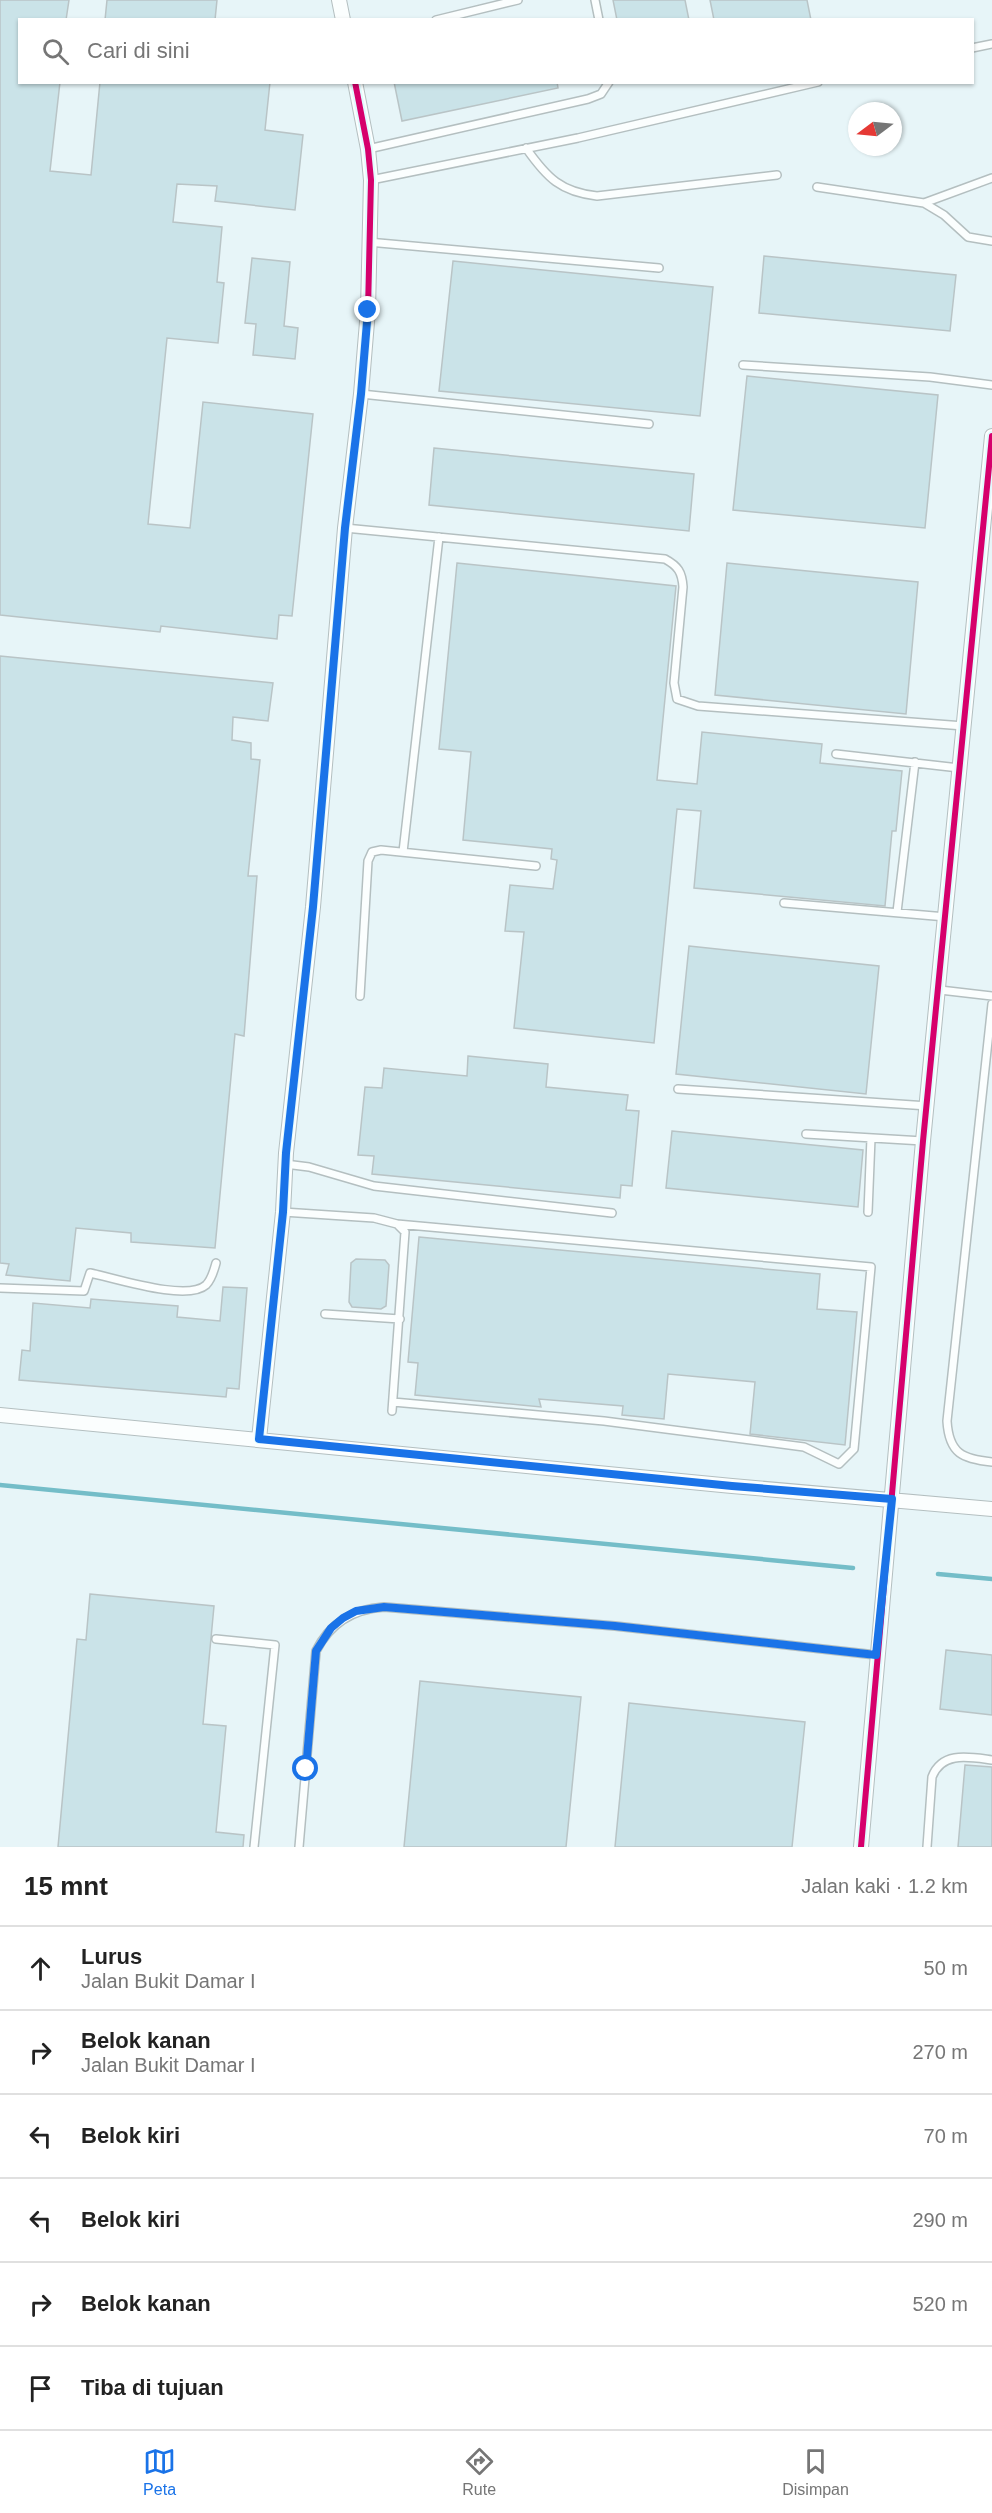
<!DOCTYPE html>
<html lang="id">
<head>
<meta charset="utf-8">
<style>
	body { margin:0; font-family:Arial,sans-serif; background:#f2f2f2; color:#222 }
	.compass { position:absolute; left:848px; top:102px; width:54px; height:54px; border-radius:50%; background:#fff; box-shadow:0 2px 4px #0004; rotate:254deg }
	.stop { position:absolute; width:18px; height:18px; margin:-14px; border:4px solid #1a73e8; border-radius:50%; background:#fff }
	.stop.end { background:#1a73e8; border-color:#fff; box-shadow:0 2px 6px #0008 }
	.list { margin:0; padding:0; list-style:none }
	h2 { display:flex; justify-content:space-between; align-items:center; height:78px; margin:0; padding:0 24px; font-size:26px }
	h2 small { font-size:20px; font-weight:400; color:#767676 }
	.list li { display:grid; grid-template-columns:39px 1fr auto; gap:18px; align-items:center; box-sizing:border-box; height:84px; padding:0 24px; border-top:2px solid #e0e0e0 }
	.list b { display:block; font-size:22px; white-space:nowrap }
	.list p { margin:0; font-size:20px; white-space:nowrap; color:#767676 }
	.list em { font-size:20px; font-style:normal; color:#767676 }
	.icon { flex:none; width:33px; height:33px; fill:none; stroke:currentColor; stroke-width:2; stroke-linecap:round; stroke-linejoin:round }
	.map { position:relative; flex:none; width:992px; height:1847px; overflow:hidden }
	.search { position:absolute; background:#fff; box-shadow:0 2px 4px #0004; left:18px; right:18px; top:18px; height:66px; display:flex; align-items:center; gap:15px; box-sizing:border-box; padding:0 21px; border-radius:0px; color:#767676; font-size:22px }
	.sheet { height:582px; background:#fff }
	nav { display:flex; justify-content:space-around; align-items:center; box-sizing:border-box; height:84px; border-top:2px solid #e0e0e0; background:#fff; font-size:16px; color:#767676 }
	nav a { display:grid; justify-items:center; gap:3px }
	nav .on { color:#1a73e8 }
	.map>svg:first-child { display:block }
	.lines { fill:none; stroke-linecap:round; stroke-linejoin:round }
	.stream { stroke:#74bdc8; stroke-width:4.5 }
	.building { fill:#cae3e8; stroke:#b9c4c6; stroke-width:1.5 }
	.service-casing { stroke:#b4bfc0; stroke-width:10 }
	.minor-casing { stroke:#b4bfc0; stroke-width:16 }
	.service { stroke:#fbfefe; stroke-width:7 }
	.minor { stroke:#fbfefe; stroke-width:14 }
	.cycleway-casing { stroke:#e1fafe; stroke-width:10 }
	.cycleway { stroke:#d6006c; stroke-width:6 }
	.route { stroke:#1a73e8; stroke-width:8 }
</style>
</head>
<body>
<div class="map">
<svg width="992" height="1847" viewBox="0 0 992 1847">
	<rect width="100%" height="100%" fill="#e7f5f8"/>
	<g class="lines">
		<path class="stream" d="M 0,1485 L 853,1568
			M 938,1574 L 992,1579"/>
	</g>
	<path class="building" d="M 0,0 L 69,0 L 66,20 L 20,20 L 20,82 L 60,82 L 50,171 L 91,175 L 100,82 L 270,82 L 265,130 L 303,135 L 295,210 L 215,201 L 217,186 L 177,184 L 173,222 L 222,227 L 217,282 L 224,283 L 218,343 L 167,338 L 148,524 L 190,528 L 203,402 L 313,414 L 292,616 L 279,615 L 277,639 L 161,626 L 160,632 L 0,615 Z
		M 107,0 L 217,0 L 215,20 L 105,20 Z
		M 613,0 L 685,0 L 689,20 L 617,20 Z
		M 710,0 L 807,0 L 811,20 L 714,20 Z
		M 394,82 L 557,82 L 558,88 L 402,121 Z
		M 764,256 L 956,275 L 950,331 L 759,313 Z
		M 252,258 L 290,262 L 284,326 L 298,328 L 295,359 L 253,355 L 256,324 L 245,323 Z
		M 453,261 L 713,287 L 700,416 L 439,391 Z
		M 747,376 L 938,395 L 925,528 L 733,510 Z
		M 434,448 L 694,474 L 689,531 L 429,505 Z
		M 457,563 L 676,586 L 657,780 L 697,784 L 702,732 L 822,744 L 820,763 L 902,771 L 896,831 L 892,831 L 885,906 L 694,888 L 701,811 L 677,809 L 654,1043 L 514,1028 L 524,932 L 505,931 L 510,885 L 553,889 L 557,860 L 551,859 L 552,849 L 463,840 L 471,752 L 439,749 Z
		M 727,563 L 918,582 L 906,714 L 715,695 Z
		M 0,656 L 273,683 L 268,721 L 233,717 L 232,740 L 251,743 L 251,759 L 260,760 L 248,876 L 257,876 L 244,1036 L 235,1034 L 215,1248 L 131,1242 L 131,1233 L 76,1228 L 70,1281 L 6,1275 L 9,1264 L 0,1263 Z
		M 689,946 L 879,966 L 866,1094 L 676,1074 Z
		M 468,1056 L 548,1064 L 546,1087 L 628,1095 L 626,1110 L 639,1111 L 632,1186 L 621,1185 L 620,1198 L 372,1174 L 374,1156 L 358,1155 L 365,1087 L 382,1088 L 384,1068 L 467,1076 Z
		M 672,1131 L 863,1150 L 858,1207 L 666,1188 Z
		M 419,1237 L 820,1274 L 817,1309 L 857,1312 L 845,1445 L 750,1434 L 755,1382 L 668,1374 L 664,1419 L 622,1415 L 623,1406 L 539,1399 L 541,1407 L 415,1395 L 418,1363 L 408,1362 Z
		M 356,1259 L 385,1260 L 389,1265 L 386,1306 L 381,1309 L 352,1307 L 349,1302 L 351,1263 Z
		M 223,1287 L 247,1288 L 239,1389 L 227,1388 L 226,1397 L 19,1380 L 22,1350 L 30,1351 L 33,1303 L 90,1308 L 91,1299 L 178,1306 L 177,1317 L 220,1321 Z
		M 90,1594 L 214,1606 L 203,1724 L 226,1726 L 216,1832 L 244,1835 L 243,1847 L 58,1847 L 77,1639 L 86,1640 Z
		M 946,1650 L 992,1655 L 992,1715 L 940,1709 Z
		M 420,1681 L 581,1697 L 566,1847 L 404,1847 Z
		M 629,1703 L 805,1722 L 792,1847 L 615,1847 Z
		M 965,1765 L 992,1767 L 992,1847 L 958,1847 Z"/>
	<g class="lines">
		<g class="service-casing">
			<path id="service" d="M 595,0 L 599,20
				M 436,20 L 518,0
				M 972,48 L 992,44
				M 526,148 C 547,178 561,192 597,196 L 777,175
				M 368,149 L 588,99 L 601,94 L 609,82
				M 371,180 L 578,138 L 818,82
				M 817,187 L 924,203 L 944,215 L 968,237 L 992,241
				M 924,203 L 992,178
				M 368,242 L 659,268
				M 743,365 L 930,377 L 992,385
				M 361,394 L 649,424
				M 345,528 L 665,559 C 678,566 682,572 683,587 L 674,683 L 677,699 L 698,706 L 964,726
				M 836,754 L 959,768
				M 403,852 L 439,537
				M 784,903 L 946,917
				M 897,912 L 915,762
				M 940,990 L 992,996
				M 360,996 L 368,861 L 372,852 L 381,850 L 536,866
				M 992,1004 L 947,1421 C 949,1454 963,1459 992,1462
				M 678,1089 L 928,1106
				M 806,1134 L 923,1141
				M 285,1164 L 309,1167 L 374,1186 L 612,1213
				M 283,1212 L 374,1218 L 397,1224 L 405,1232 L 392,1411
				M 868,1212 L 871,1138
				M 0,1288 L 84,1291 L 90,1273 C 115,1278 187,1302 206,1285 C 212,1279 214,1270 216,1263
				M 325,1314 L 400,1319
				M 393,1402 L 604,1421 L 804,1447 L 839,1464 L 854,1449 L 871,1267 L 397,1224
				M 216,1639 L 275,1645 L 254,1847
				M 299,1847 L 316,1651 C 330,1623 353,1609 384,1607 L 615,1626 L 876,1655
				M 927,1847 L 932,1777 C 942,1751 969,1757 992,1760"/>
		</g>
		<g class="minor-casing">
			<path id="minor" d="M 339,0 L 343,20
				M 0,1415 L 732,1486 L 992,1509
				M 259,1439 L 283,1212 L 286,1153 L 313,907 L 345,528 L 361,394 L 368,310 L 371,180 L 368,149 L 355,82
				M 861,1847 L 923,1141 L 992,436"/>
		</g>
		<use href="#service" class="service"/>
		<use href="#minor" class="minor"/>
		<g class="cycleway-casing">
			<path id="cycleway" d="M 259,1439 L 283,1212 L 286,1153 L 313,907 L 345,528 L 361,394 L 368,310 L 371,180 L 368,149 L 355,82
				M 861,1847 L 923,1141 L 992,436"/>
		</g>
		<use href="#cycleway" class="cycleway"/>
	</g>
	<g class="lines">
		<path class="route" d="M 306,1769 L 316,1651 L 331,1628 L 343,1618 L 356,1611 L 384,1607 L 615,1626 L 876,1655 L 892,1499 L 732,1486 L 259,1439 L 283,1212 L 286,1153 L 313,907 L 345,528 L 361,394 L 368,310"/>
	</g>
</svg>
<svg class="compass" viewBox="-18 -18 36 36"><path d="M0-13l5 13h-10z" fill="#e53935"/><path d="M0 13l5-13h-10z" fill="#767676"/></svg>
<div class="stop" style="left:306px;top:1769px"></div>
<div class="stop end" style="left:368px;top:310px"></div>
<div class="search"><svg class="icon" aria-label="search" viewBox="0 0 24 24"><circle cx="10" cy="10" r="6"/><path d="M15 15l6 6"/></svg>Cari di sini</div>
</div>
<section class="sheet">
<h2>15 mnt<small>Jalan kaki · 1.2 km</small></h2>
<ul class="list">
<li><svg class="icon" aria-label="ahead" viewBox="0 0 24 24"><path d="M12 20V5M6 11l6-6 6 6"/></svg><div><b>Lurus</b><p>Jalan Bukit Damar I</p></div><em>50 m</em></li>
<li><svg class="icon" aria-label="right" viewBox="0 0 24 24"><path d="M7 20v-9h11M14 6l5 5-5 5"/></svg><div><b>Belok kanan</b><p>Jalan Bukit Damar I</p></div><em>270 m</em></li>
<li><svg class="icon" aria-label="left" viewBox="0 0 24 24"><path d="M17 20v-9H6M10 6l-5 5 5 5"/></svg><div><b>Belok kiri</b></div><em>70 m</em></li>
<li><svg class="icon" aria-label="left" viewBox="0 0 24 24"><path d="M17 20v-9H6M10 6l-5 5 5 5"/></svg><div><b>Belok kiri</b></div><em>290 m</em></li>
<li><svg class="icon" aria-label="right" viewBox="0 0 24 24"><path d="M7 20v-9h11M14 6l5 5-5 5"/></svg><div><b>Belok kanan</b></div><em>520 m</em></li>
<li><svg class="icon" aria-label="arrive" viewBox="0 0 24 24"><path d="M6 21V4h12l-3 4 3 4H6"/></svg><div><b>Tiba di tujuan</b></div></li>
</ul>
</section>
<nav>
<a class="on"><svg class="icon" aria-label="map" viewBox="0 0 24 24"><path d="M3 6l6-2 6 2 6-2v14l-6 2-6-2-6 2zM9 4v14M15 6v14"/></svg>Peta</a>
<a><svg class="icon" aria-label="directions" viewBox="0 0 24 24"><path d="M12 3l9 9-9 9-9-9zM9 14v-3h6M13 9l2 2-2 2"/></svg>Rute</a>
<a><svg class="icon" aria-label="saved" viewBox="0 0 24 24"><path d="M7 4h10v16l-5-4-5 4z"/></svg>Disimpan</a>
</nav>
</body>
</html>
